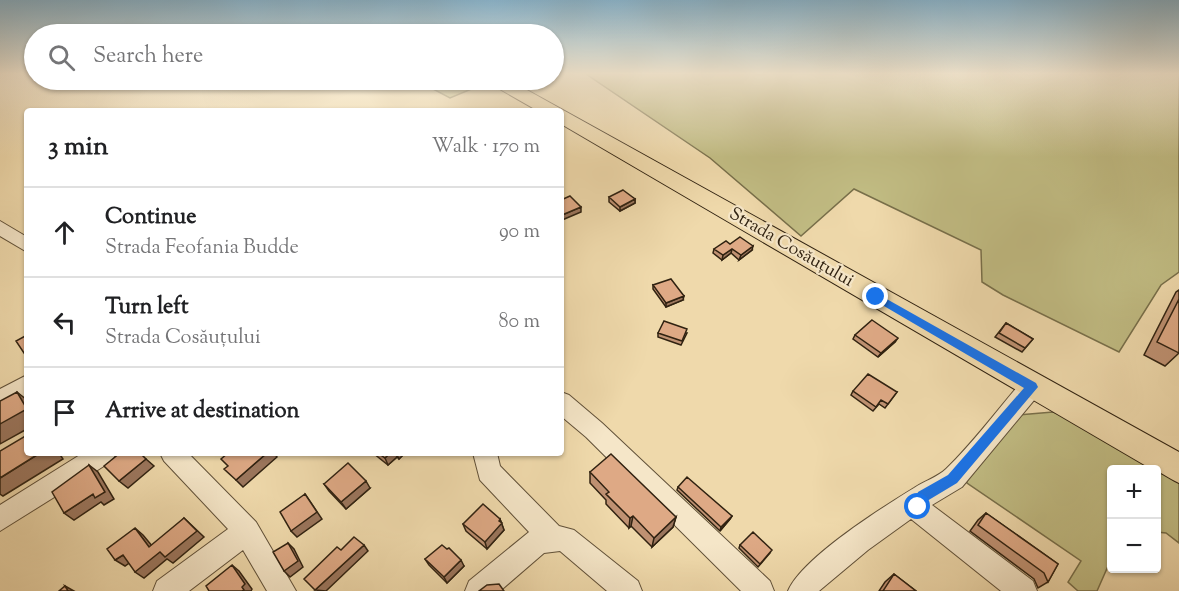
<!DOCTYPE html>
<html lang="en">
<head>
<meta charset="utf-8">
<style>
	body { margin:0; font-family:"Sorts Mill Goudy",serif; background:#f6f6f6; color:#202124 }
	.controls { position:absolute; right:18px; bottom:18px; display:grid; overflow:hidden; border-radius:6px; box-shadow:0 2px 4px #0004 }
	.controls button { width:54px; height:54px; display:grid; place-items:center; padding:0; border:0; border-bottom:2px solid #e0e0e0; background:#fff; color:#202124; font:30px sans-serif }
	.stop { position:absolute; width:18px; height:18px; margin:-14px; border:4px solid #1a73e8; border-radius:50%; background:#fff }
	.stop.end { background:#1a73e8; border-color:#fff; box-shadow:0 2px 6px #0008 }
	.list { margin:0; padding:0; list-style:none }
	h2 { display:flex; justify-content:space-between; align-items:center; height:78px; margin:0; padding:0 24px; font-size:26px }
	h2 small { font-size:20px; font-weight:400; color:#757577 }
	.list li { display:grid; grid-template-columns:39px 1fr auto; gap:18px; align-items:center; box-sizing:border-box; height:90px; padding:0 24px; border-top:2px solid #e0e0e0 }
	.list b { display:block; font-size:22px; white-space:nowrap }
	.list p { margin:0; font-size:20px; white-space:nowrap; color:#757577 }
	.list em { font-size:20px; font-style:normal; color:#757577 }
	.icon { flex:none; width:33px; height:33px; fill:none; stroke:currentColor; stroke-width:2; stroke-linecap:round; stroke-linejoin:round }
	.map { position:relative; flex:none; width:1179px; height:591px; overflow:hidden }
	.search { position:absolute; background:#fff; box-shadow:0 2px 4px #0004; left:24px; top:24px; width:540px; height:66px; display:flex; align-items:center; gap:15px; box-sizing:border-box; padding:0 21px; border-radius:33px; color:#757577; font-size:22px }
	.panel { position:absolute; background:#fff; box-shadow:0 2px 4px #0004; left:24px; top:108px; width:540px; height:348px; border-radius:6px }
	.map>svg:first-child { display:block }
	.green { fill:#c1bc83; stroke:#786f4a; stroke-width:1.5 }
	.lines { fill:none; stroke-linecap:round; stroke-linejoin:round }
	.minor-casing { stroke:#605038; stroke-width:2 }
	.major-casing { stroke:#302211; stroke-width:2 }
	.minor { fill:#f5e6c8; fill-rule:evenodd }
	.major { fill:#efd9ab; fill-rule:evenodd }
	.wall { fill:#bf9172; stroke:#302211; stroke-width:1.5 }
	.shaded-wall { fill:#9b765d; stroke:#302211; stroke-width:1.5 }
	.building { fill:#dea985; stroke:#302211; stroke-width:1.5 }
	.route { fill:#1a73e8 }
	.labels { text-anchor:middle; dominant-baseline:central; stroke-width:4.5; stroke-linejoin:round; paint-order:stroke }
	.street-label { font-size:18px; fill:#302211; stroke:#f5e6c8 }
</style>
</head>
<body>
<div class="map">
<svg width="1179" height="591" viewBox="0 0 1179 591">
	<rect width="100%" height="100%" fill="#efd9ab"/>
	<filter id="stains"><feTurbulence type="fractalNoise" baseFrequency=".00333" numOctaves="4"/><feColorMatrix values="0 0 0 0 .2 0 0 0 0 .09 0 0 0 0 .02 0 0 0 .5 -.17"/></filter>
	<radialGradient id="worn" r=".72"><stop offset=".6" stop-color="#630" stop-opacity="0"/><stop offset="1" stop-color="#630" stop-opacity=".3"/></radialGradient>
	<path class="green" d="M 586,74 L 1179,74 L 1179,272 L 1161,285 L 1119,352 L 1003,295 L 982,282 L 981,250 L 854,189 L 801,236 L 710,158 Z
		M 416,80 L 493,80 L 450,98 Z
		M 1053,412 L 1067,417 L 1179,481 L 1179,543 L 1166,533 L 1157,532 L 1156,470 L 1112,470 L 1112,557 L 1097,591 L 1078,591 L 1068,582 L 1081,561 L 967,483 L 966,473 L 1018,415 Z"/>
	<g class="lines">
		<g class="minor-casing">
			<path id="minor" d="M 0,221 L 27,237 L 27,252 L 0,236 Z
				M 27,375 L 27,395 L 0,410 L 0,389 Z
				M 1032,377 L 1040,379 L 1043,386 L 1040,393 L 962,487 L 932,505 L 1033,581 L 1037,591 L 1001,591 L 911,519 L 868,550 L 819,591 L 788,591 C 802,558 883,507 914,488 C 924,481 938,477 946,469 C 974,442 998,409 1024,379 Z
				M 561,392 L 569,395 L 602,423 L 770,581 L 774,591 L 741,591 L 586,437 L 561,416 Z
				M 83,453 L 116,453 L 112,461 L 0,531 L 0,505 Z
				M 160,453 L 188,453 L 256,522 L 296,591 L 267,591 L 243,550 L 189,591 L 153,591 L 157,581 L 228,529 L 164,461 Z
				M 473,453 L 497,453 L 500,466 L 559,526 L 574,530 L 638,581 L 642,591 L 607,591 L 560,551 L 544,553 L 500,591 L 465,591 L 469,581 L 529,532 L 480,480 Z"/>
		</g>
		<g class="major-casing">
			<path id="major" d="M 488,80 L 509,80 L 1179,452 L 1179,483 C 1170,479 1160,471 1153,470 L 561,124 L 561,111 L 538,111 L 491,84 Z"/>
		</g>
		<use href="#minor" class="minor"/>
		<use href="#major" class="major"/>
	</g>
	<path class="wall" d="M 609,197 L 635,199 L 635,203 L 620,211 L 609,202 Z
		M 730,244 L 752,250 L 739,260 L 731,253 L 722,260 L 713,253 L 714,249 Z
		M 653,285 L 683,300 L 666,307 L 653,289 Z
		M 1179,290 L 1179,353 L 1165,366 L 1144,355 L 1176,292 Z
		M 1006,323 L 1033,339 L 1022,352 L 995,337 Z
		M 658,333 L 687,333 L 681,345 L 658,337 Z
		M 855,335 L 895,342 L 878,357 L 853,339 Z
		M 853,391 L 897,392 L 885,408 L 879,404 L 873,411 L 851,395 Z
		M 373,453 L 405,453 L 399,459 L 397,457 L 388,465 Z
		M 590,472 L 676,517 L 673,527 L 652,547 L 631,526 L 629,528 L 606,504 L 606,500 L 590,483 Z
		M 324,484 L 370,488 L 346,509 L 329,491 Z
		M 678,487 L 732,516 L 730,519 L 720,531 L 677,490 Z
		M 986,513 L 1058,564 L 1048,582 L 1038,588 L 1034,579 L 970,531 L 978,520 Z
		M 500,519 L 504,530 L 487,549 L 466,531 L 463,524 Z
		M 740,545 L 770,553 L 758,567 L 739,548 Z
		M 447,549 L 464,566 L 447,583 L 429,565 L 425,559 Z
		M 894,574 L 916,591 L 879,591 L 885,582 Z"/>
	<path class="shaded-wall" d="M 635,199 L 635,203 L 620,211 L 620,207 Z
		M 581,207 L 581,212 L 562,220 L 562,215 Z
		M 753,246 L 752,250 L 739,260 L 741,255 Z
		M 732,249 L 731,253 L 722,260 L 723,255 Z
		M 684,296 L 683,300 L 666,307 L 666,303 Z
		M 898,338 L 895,342 L 878,357 L 881,353 Z
		M 17,392 L 27,400 L 27,429 L 0,444 L 0,424 Z
		M 40,453 L 59,453 L 63,459 L 3,496 L 0,494 L 0,478 Z
		M 267,453 L 274,453 L 277,457 L 243,487 L 236,480 Z
		M 390,453 L 395,453 L 397,457 L 388,465 L 385,458 Z
		M 396,453 L 405,453 L 399,459 Z
		M 146,459 L 154,466 L 128,488 L 119,481 Z
		M 89,465 L 98,472 L 114,499 L 104,505 L 101,502 L 74,520 L 64,513 L 93,494 Z
		M 366,481 L 370,488 L 346,509 L 341,502 Z
		M 305,494 L 322,519 L 297,537 L 291,531 Z
		M 633,516 L 631,526 L 629,528 L 630,518 Z
		M 732,516 L 730,519 L 720,531 L 721,527 Z
		M 676,517 L 673,527 L 652,547 L 654,538 Z
		M 184,518 L 204,537 L 173,563 L 167,559 L 144,578 L 135,572 L 149,547 L 135,528 L 143,535 L 158,553 Z
		M 500,519 L 504,530 L 487,549 L 485,542 Z
		M 288,543 L 294,549 L 303,567 L 290,577 L 284,571 Z
		M 364,545 L 368,551 L 326,591 L 315,590 Z
		M 123,555 L 132,561 L 125,566 L 115,560 Z
		M 461,560 L 464,566 L 447,583 L 444,577 Z
		M 232,565 L 239,571 L 252,589 L 251,591 L 242,591 Z
		M 65,586 L 74,591 L 68,591 Z"/>
	<path class="building" d="M 623,190 L 635,199 L 620,207 L 609,197 Z
		M 570,196 L 581,207 L 562,215 L 561,214 L 561,200 Z
		M 740,237 L 753,246 L 741,255 L 732,249 L 723,255 L 714,249 L 726,241 L 730,244 Z
		M 671,279 L 684,296 L 666,303 L 653,285 Z
		M 1179,299 L 1179,353 L 1157,342 Z
		M 872,320 L 898,338 L 881,353 L 855,335 Z
		M 664,321 L 687,329 L 682,341 L 658,333 Z
		M 1006,323 L 1033,339 L 1025,348 L 999,333 Z
		M 27,335 L 27,356 L 26,356 L 16,341 Z
		M 868,374 L 897,392 L 888,404 L 881,400 L 876,407 L 853,391 Z
		M 17,392 L 27,409 L 0,424 L 0,401 Z
		M 27,435 L 27,453 L 40,453 L 0,478 L 0,451 Z
		M 120,453 L 140,453 L 146,459 L 119,481 L 104,466 Z
		M 228,453 L 267,453 L 236,480 L 224,469 L 228,466 L 221,459 Z
		M 378,453 L 390,453 L 385,458 Z
		M 611,454 L 676,517 L 654,538 L 633,516 L 630,518 L 606,494 L 609,492 L 590,472 Z
		M 348,463 L 366,481 L 341,502 L 324,484 Z
		M 89,465 L 105,492 L 95,498 L 93,494 L 64,513 L 52,492 Z
		M 687,477 L 732,516 L 721,527 L 678,487 Z
		M 305,494 L 317,512 L 291,531 L 280,512 Z
		M 483,504 L 500,519 L 499,521 L 502,523 L 485,542 L 463,524 Z
		M 986,513 L 1058,564 L 1048,582 L 1044,573 L 978,525 Z
		M 184,518 L 197,531 L 165,557 L 160,552 L 135,572 L 123,555 L 115,560 L 107,549 L 135,528 L 149,547 Z
		M 753,532 L 772,550 L 760,564 L 740,545 Z
		M 354,537 L 364,545 L 315,590 L 304,579 L 337,547 L 341,550 Z
		M 288,543 L 298,561 L 284,571 L 273,552 Z
		M 442,545 L 447,549 L 449,548 L 461,560 L 444,577 L 425,559 Z
		M 232,565 L 245,584 L 242,587 L 244,590 L 242,591 L 209,591 L 206,586 Z
		M 894,574 L 916,591 L 883,591 Z
		M 499,584 L 504,591 L 479,591 L 487,585 Z
		M 65,586 L 68,591 L 59,591 Z"/>
	<linearGradient id="sky" x2="0" y2="1"><stop stop-color="#89b6d0"/><stop offset="0.47" stop-color="#f8eed9"/><stop offset="1" stop-color="#f8eed9" stop-opacity="0"/></linearGradient>
	<rect width="1179" height="157" fill="url(#sky)"/>
	<path class="route" d="M 876,293 L 1036,383 L 1038,387 L 957,483 L 927,501 L 922,511 L 918,513 L 912,507 L 918,492 L 948,475 L 1024,388 L 872,299 L 872,294 Z"/>
	<g class="labels">
		<g class="street-label">
			<text transform="translate(791 248) rotate(30)">Strada Cosăuțului</text>
		</g>
	</g>
	<rect width="100%" height="100%" filter="url(#stains)"/>
	<rect width="100%" height="100%" fill="url(#worn)"/>
</svg>
<div class="controls">
<button>+</button>
<button>−</button>
</div>
<div class="stop" style="left:918px;top:507px"></div>
<div class="stop end" style="left:876px;top:297px"></div>
<div class="search"><svg class="icon" aria-label="search" viewBox="0 0 24 24"><circle cx="10" cy="10" r="6"/><path d="M15 15l6 6"/></svg>Search here</div>
<section class="panel">
<h2>3 min<small>Walk · 170 m</small></h2>
<ul class="list">
<li><svg class="icon" aria-label="ahead" viewBox="0 0 24 24"><path d="M12 20V5M6 11l6-6 6 6"/></svg><div><b>Continue</b><p>Strada Feofania Budde</p></div><em>90 m</em></li>
<li><svg class="icon" aria-label="left" viewBox="0 0 24 24"><path d="M17 20v-9H6M10 6l-5 5 5 5"/></svg><div><b>Turn left</b><p>Strada Cosăuțului</p></div><em>80 m</em></li>
<li><svg class="icon" aria-label="arrive" viewBox="0 0 24 24"><path d="M6 21V4h12l-3 4 3 4H6"/></svg><div><b>Arrive at destination</b></div></li>
</ul>
</section>
</div>
</body>
</html>
